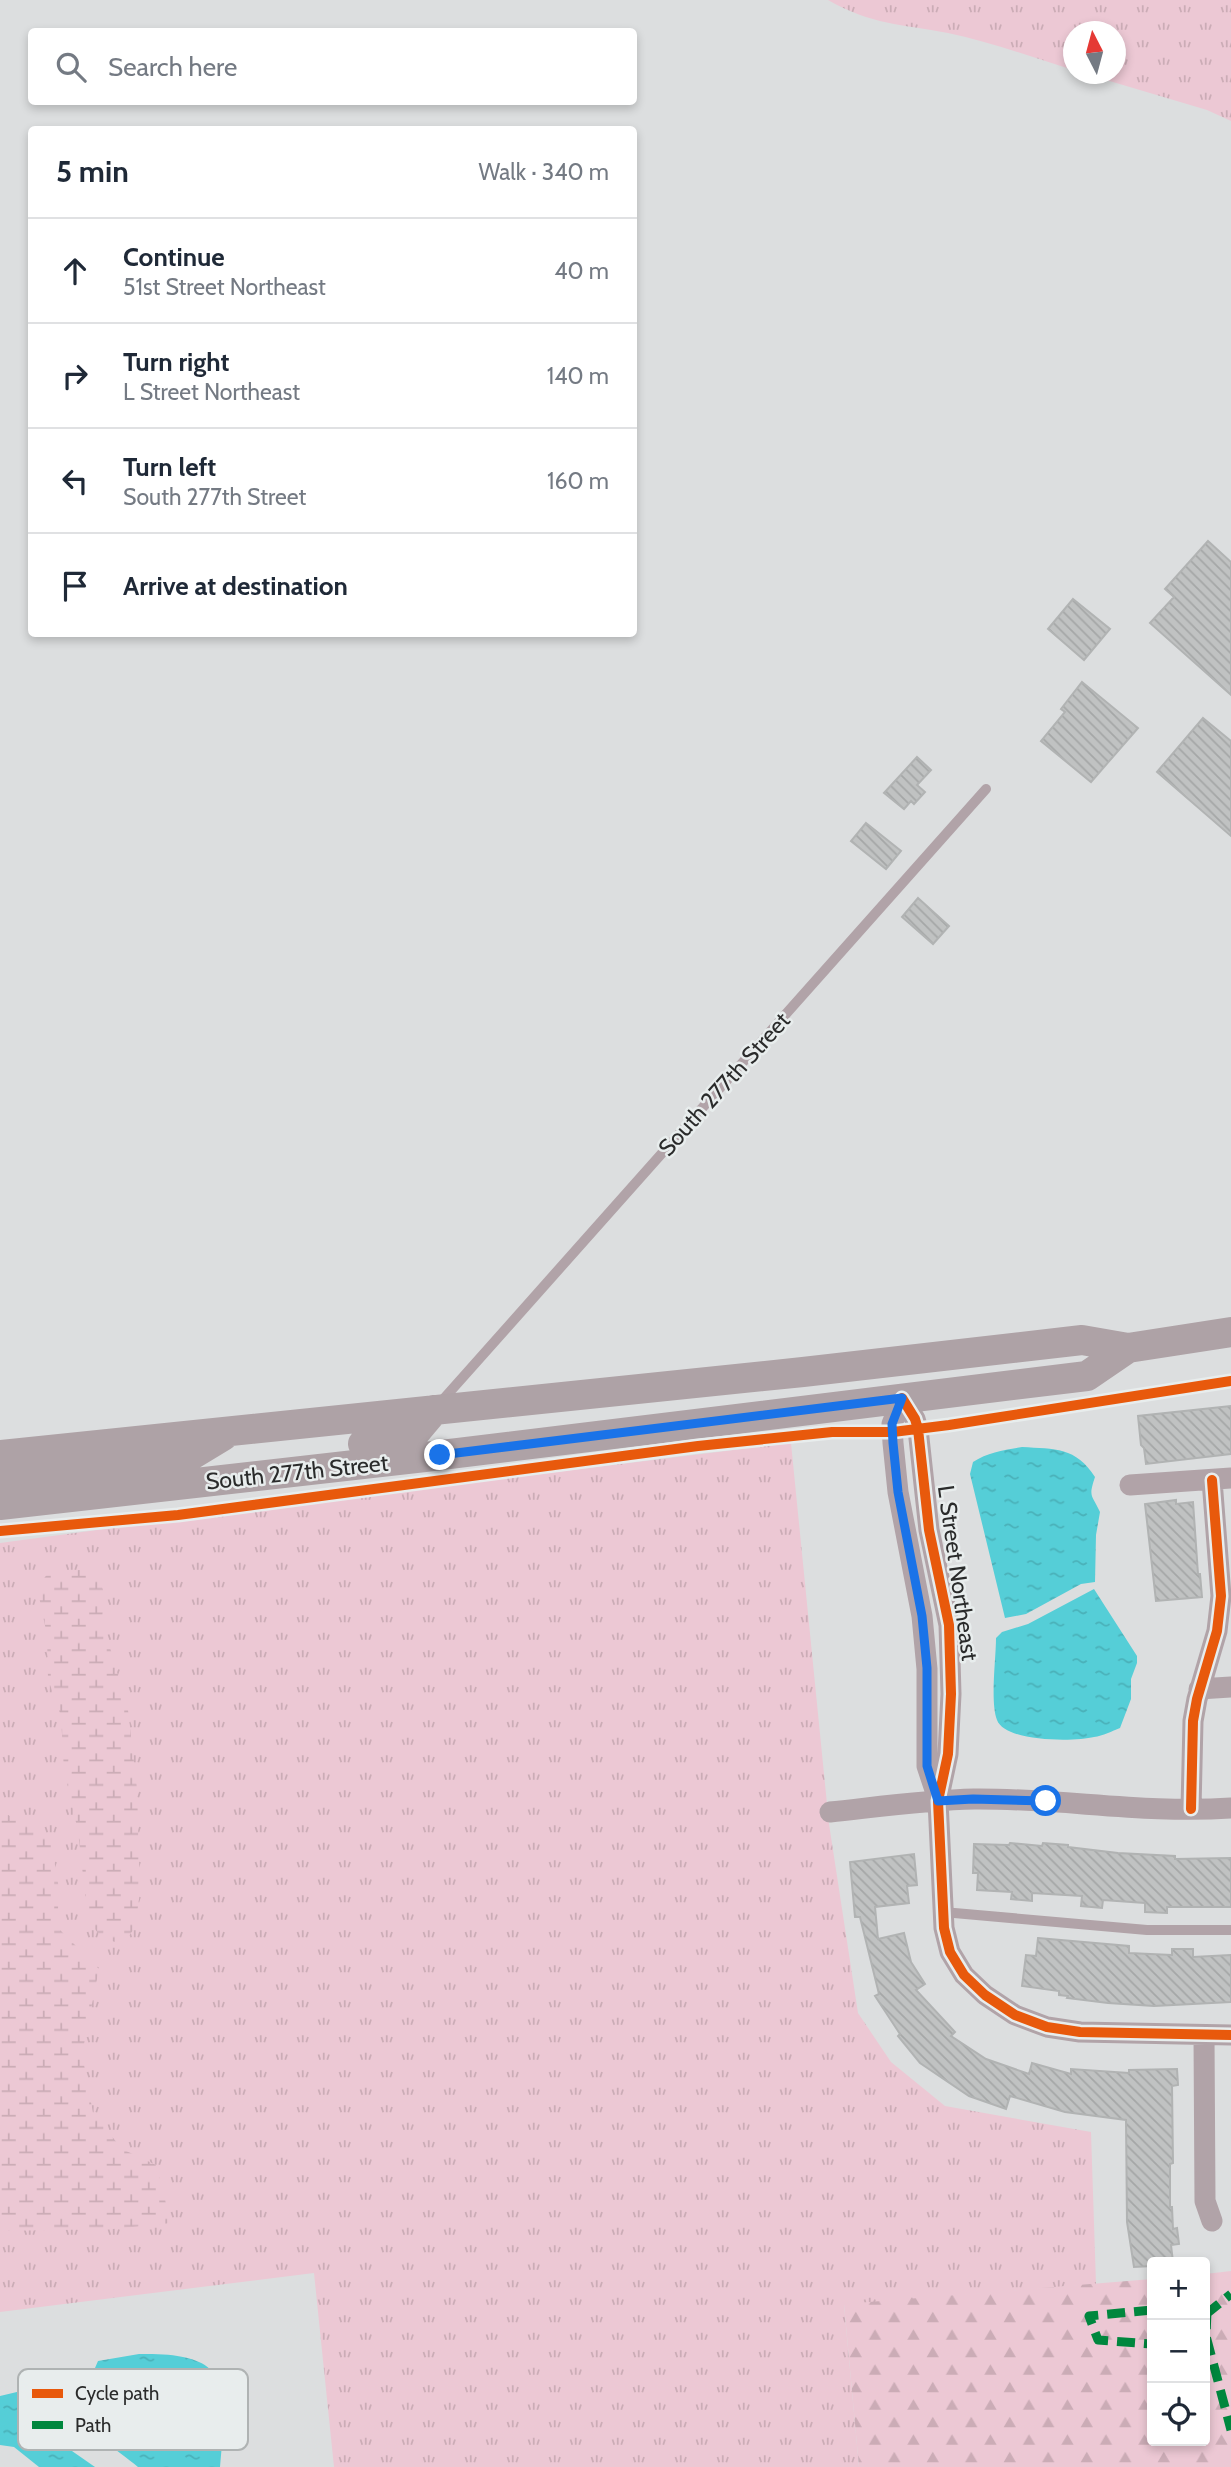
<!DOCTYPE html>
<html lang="en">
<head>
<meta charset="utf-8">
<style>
	body { margin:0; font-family:Cabin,sans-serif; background:#f6f6f7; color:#1f2937 }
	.controls { position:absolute; right:21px; bottom:21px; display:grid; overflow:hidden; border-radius:7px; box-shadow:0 4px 10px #0003 }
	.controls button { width:63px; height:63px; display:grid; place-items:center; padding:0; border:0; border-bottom:2px solid #e0e1e3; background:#fff; color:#1f2937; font:35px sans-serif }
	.compass { position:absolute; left:1063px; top:21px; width:63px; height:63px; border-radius:50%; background:#fff; box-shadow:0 4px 10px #0003; rotate:354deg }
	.stop { position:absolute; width:21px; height:21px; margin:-16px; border:5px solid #1a73e8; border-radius:50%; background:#fff }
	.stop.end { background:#1a73e8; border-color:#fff; box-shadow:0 2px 7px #0008 }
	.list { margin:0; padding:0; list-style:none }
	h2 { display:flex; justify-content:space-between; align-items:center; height:91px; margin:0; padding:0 28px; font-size:30px }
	h2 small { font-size:23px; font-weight:400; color:#747a83 }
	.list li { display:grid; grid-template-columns:46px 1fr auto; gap:21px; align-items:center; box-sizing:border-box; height:105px; padding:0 28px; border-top:2px solid #e0e1e3 }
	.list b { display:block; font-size:26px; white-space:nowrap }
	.list p { margin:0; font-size:23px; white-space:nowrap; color:#747a83 }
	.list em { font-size:23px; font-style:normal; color:#747a83 }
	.icon { flex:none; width:38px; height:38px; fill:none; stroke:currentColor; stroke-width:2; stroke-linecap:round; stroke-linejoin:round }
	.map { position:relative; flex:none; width:1231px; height:2467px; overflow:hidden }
	.search { position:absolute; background:#fff; box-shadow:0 4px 10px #0003; left:28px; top:28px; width:609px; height:77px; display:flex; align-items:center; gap:18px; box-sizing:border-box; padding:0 24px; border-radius:7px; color:#747a83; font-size:26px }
	.panel { position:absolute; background:#fff; box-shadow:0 4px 10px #0003; left:28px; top:126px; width:609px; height:511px; border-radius:7px }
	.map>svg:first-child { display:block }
	.grass { fill:url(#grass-tufts) }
	.forest { fill:url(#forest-firs) }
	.wetland { fill:url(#wetland-marsh) }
	.water { fill:url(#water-ripples) }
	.building { fill:url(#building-back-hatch); stroke:#b1b3b3; stroke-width:2 }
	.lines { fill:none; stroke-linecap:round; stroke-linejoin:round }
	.service { stroke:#b1a3a8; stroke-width:10 }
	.minor { stroke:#b1a3a8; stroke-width:21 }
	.secondary { stroke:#aea2a6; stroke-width:30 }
	.quiet { stroke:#00873e; stroke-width:9; stroke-dasharray:18 9; stroke-linecap:butt }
	.cycleway-casing { stroke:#e8eded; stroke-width:15 }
	.cycleway { stroke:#e8590c; stroke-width:10 }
	.route { stroke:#1a73e8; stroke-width:9 }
	.labels { text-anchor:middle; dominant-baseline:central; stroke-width:5; stroke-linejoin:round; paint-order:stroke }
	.street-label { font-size:23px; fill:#2a2b2b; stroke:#e8eded }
	.key { fill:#e8eded; stroke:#afb3b3; stroke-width:2 }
	.key-label { font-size:19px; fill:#2a2b2b }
</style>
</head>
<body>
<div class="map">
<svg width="1231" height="2467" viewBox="0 0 1231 2467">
	<defs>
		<pattern id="grass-tufts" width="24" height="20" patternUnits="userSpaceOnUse" patternTransform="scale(1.75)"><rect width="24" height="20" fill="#ecc8d4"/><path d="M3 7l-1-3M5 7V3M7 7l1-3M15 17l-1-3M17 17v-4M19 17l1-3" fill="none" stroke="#cbacb6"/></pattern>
		<pattern id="forest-firs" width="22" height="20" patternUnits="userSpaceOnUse" patternTransform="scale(1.75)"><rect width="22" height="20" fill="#ecc8d4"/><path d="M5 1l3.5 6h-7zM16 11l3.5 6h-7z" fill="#cbacb6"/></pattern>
		<pattern id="wetland-marsh" width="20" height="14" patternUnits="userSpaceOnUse" patternTransform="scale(1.75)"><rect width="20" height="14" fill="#ecc8d4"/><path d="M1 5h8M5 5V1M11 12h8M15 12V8" fill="none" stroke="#cbacb6"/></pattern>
		<pattern id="water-ripples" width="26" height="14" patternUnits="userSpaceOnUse" patternTransform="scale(1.75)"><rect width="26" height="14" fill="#55ced7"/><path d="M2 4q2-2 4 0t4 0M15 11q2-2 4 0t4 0" fill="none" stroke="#4ab1b9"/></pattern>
		<pattern id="building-back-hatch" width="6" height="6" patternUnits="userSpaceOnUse" patternTransform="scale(1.75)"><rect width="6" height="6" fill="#c0c2c2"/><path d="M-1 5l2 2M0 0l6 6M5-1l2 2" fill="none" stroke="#a5a7a7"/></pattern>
	</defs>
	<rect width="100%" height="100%" fill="#dcdedf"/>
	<path class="grass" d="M 828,0 L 1231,0 L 1231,121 L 1207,110 L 1086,74 L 1116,74 L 1116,32 L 1074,32 L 1073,70 C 1032,57 990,42 948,33 C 901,24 872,25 828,0 Z
		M 791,1443 L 829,1824 L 858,2013 L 891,2062 L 945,2106 L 1091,2132 L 1096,2284 L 844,2305 L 859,2467 L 334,2467 L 314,2273 L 0,2312 L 0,1543 L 232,1512 Z"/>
	<path class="forest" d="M 1231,2271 L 1231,2467 L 859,2467 L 844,2304 L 1152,2279 L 1152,2441 L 1205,2441 L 1205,2274 Z"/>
	<path class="wetland" d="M 96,1569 L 104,1593 L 102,1620 L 128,1710 L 137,1789 L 140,1892 L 135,1927 L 127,1939 L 115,1942 L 101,1937 L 88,1920 L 78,1831 L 64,1771 L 61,1716 L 48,1679 L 47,1635 L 37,1587 L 49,1572 Z
		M 0,1810 L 51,1841 L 59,1889 L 57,1927 L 99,1969 L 82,2054 L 93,2113 L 122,2149 L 156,2165 L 171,2223 L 113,2229 L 0,2231 Z"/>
	<path class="water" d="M 1022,1447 C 1055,1449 1076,1447 1095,1477 C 1088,1498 1092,1494 1100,1512 L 1096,1535 L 1095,1582 L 1081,1584 L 1026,1614 L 1005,1618 L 970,1474 L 973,1462 C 988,1452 1005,1450 1022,1447 Z
		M 1094,1589 L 1137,1656 L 1137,1663 L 1131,1679 L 1131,1699 L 1120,1728 C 1112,1731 1103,1736 1094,1737 C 1074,1742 1005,1742 997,1720 C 990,1702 996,1659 996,1638 L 1002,1632 L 1028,1624 Z
		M 139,2354 C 235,2352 227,2387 220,2467 L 138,2467 C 119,2451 73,2423 74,2396 C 74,2388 79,2382 82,2376 L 86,2379 L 96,2374 L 95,2368 L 98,2361 Z
		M 38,2387 L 72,2451 L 95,2467 L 39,2467 L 14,2447 L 0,2445 L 0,2396 Z"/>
	<path class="building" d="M 1208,541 L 1231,562 L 1231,695 L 1150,623 L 1174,597 L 1165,589 Z
		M 1073,599 L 1110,629 L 1084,660 L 1048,629 Z
		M 1082,682 L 1138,728 L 1091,782 L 1041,741 L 1065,712 L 1061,709 Z
		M 1203,718 L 1231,741 L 1231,836 L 1157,772 Z
		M 917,757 L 931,770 L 917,785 L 925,792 L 914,804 L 911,801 L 904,809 L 884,793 Z
		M 866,823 L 901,851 L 886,869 L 851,841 Z
		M 918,898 L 949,926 L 933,944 L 902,917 Z
		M 1231,1406 L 1231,1454 L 1146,1464 L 1144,1448 L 1141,1445 L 1138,1416 Z
		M 1176,1500 L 1176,1504 L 1193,1502 L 1198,1574 L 1200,1574 L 1202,1597 L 1156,1601 L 1145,1504 Z
		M 1010,1843 L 1042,1846 L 1043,1843 L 1068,1845 L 1068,1847 L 1118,1853 L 1175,1856 L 1175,1859 L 1231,1858 L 1231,1907 L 1167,1907 L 1167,1913 L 1145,1912 L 1145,1903 L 1103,1900 L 1102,1908 L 1081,1906 L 1082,1896 L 1032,1893 L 1032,1901 L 1011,1899 L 1012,1892 L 977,1890 L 978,1873 L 973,1873 L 974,1844 L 1009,1845 Z
		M 914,1854 L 917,1885 L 907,1886 L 909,1903 L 875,1907 L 878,1939 L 904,1933 L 911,1962 L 925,1984 L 916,1990 L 955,2032 L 951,2036 L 986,2059 L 1029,2074 L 1032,2063 L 1071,2074 L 1071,2069 L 1129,2073 L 1129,2070 L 1177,2069 L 1178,2085 L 1172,2086 L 1173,2163 L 1170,2164 L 1170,2207 L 1172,2207 L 1173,2229 L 1177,2228 L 1179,2244 L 1171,2245 L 1173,2262 L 1152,2262 L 1152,2266 L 1134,2267 L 1127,2222 L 1126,2120 L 1065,2112 L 1010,2096 L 1006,2109 L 969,2096 L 920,2063 L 898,2036 L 900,2034 L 875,1996 L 879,1994 L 860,1917 L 855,1917 L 850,1862 Z
		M 1038,1938 L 1129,1946 L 1129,1953 L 1172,1955 L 1172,1949 L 1193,1949 L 1193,1957 L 1231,1955 L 1231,2002 L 1154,2006 L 1108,2003 L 1067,1998 L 1068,1996 L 1059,1995 L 1059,1991 L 1022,1986 L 1026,1955 L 1036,1956 Z"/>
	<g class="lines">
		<path class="service" d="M 439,1404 L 986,789
			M 943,1912 L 1147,1930 L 1231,1930"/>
		<path class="minor" d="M 902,1398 L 915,1419 L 918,1429 L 929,1530 L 949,1625 L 951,1694 L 948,1754 L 938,1801 L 944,1928 L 950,1952 L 964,1975 L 985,1995 L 1015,2015 L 1047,2027 L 1080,2032 L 1231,2035
			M 902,1398 L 892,1424 L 893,1443 L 898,1492 L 922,1616 L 927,1669 L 927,1766 L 938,1799
			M 1130,1485 L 1231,1478
			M 1199,1689 L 1231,1687
			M 1191,1809 L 1193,1721 L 1197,1699 L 1217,1631 L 1221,1596 L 1212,1480
			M 830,1812 C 877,1807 926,1800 974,1799 C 1060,1798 1145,1814 1231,1808
			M 1204,2036 L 1205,2201 L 1212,2221"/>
		<path class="secondary" d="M 363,1444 L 400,1440 L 413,1435 L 434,1410
			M 0,1455 L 803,1372 L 1082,1340 L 1128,1348 L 1231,1332
			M 0,1483 L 185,1459 L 223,1436
			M 0,1505 L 425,1457 L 1087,1376 L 1128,1348"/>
		<path class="quiet" d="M 1152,2310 L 1089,2316 L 1098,2340 L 1152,2344
			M 1207,2311 L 1206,2336 L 1231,2430
			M 1205,2315 L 1231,2294"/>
		<g class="cycleway-casing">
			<path id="cycleway" d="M 902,1398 L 915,1419 L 918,1429 L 929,1530 L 949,1625 L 951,1694 L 948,1754 L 938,1801 L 944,1928 L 950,1952 L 964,1975 L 985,1995 L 1015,2015 L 1047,2027 L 1080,2032 L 1231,2035
				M 0,1531 L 178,1515 L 698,1446 L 832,1432 L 893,1432 L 949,1425 L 1231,1381
				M 1191,1809 L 1193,1721 L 1197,1699 L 1217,1631 L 1221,1596 L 1212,1480"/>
		</g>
		<use href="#cycleway" class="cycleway"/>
	</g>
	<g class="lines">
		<path class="route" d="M 440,1455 L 902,1398 L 892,1424 L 893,1443 L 898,1492 L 922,1616 L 927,1668 L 927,1766 L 938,1801 L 973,1799 L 1046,1801"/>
	</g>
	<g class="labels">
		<g class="street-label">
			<text transform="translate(724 1084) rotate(-48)">South 277th Street</text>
			<text transform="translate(297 1472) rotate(-6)">South 277th Street</text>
			<text transform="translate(958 1573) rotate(82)">L Street Northeast</text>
		</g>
	</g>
	<rect x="18" y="2369" width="230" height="81" rx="10" class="key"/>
	<rect x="32" y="2389" width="31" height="9" fill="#e8590c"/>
	<rect x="32" y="2421" width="31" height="8" fill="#00873e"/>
	<g class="key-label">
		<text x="75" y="2400">Cycle path</text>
		<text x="75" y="2432">Path</text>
	</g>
</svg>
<div class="controls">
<button>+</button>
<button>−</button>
<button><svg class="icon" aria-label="locate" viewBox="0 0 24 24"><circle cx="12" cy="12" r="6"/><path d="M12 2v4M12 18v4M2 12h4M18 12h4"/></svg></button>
</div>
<svg class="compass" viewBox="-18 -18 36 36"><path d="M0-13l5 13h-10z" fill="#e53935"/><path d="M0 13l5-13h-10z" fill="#747a83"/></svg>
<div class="stop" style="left:1046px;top:1801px"></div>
<div class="stop end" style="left:440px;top:1455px"></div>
<div class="search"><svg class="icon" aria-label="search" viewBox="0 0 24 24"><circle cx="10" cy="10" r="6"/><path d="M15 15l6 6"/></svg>Search here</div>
<section class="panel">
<h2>5 min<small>Walk · 340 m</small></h2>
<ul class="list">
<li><svg class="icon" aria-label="ahead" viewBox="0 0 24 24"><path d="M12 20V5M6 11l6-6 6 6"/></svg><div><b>Continue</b><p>51st Street Northeast</p></div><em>40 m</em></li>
<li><svg class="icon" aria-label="right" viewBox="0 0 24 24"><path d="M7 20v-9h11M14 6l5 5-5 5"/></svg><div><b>Turn right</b><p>L Street Northeast</p></div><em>140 m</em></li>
<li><svg class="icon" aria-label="left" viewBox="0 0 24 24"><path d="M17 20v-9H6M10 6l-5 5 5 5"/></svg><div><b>Turn left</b><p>South 277th Street</p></div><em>160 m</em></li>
<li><svg class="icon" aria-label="arrive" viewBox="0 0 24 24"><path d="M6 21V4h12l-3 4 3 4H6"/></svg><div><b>Arrive at destination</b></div></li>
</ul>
</section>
</div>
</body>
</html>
